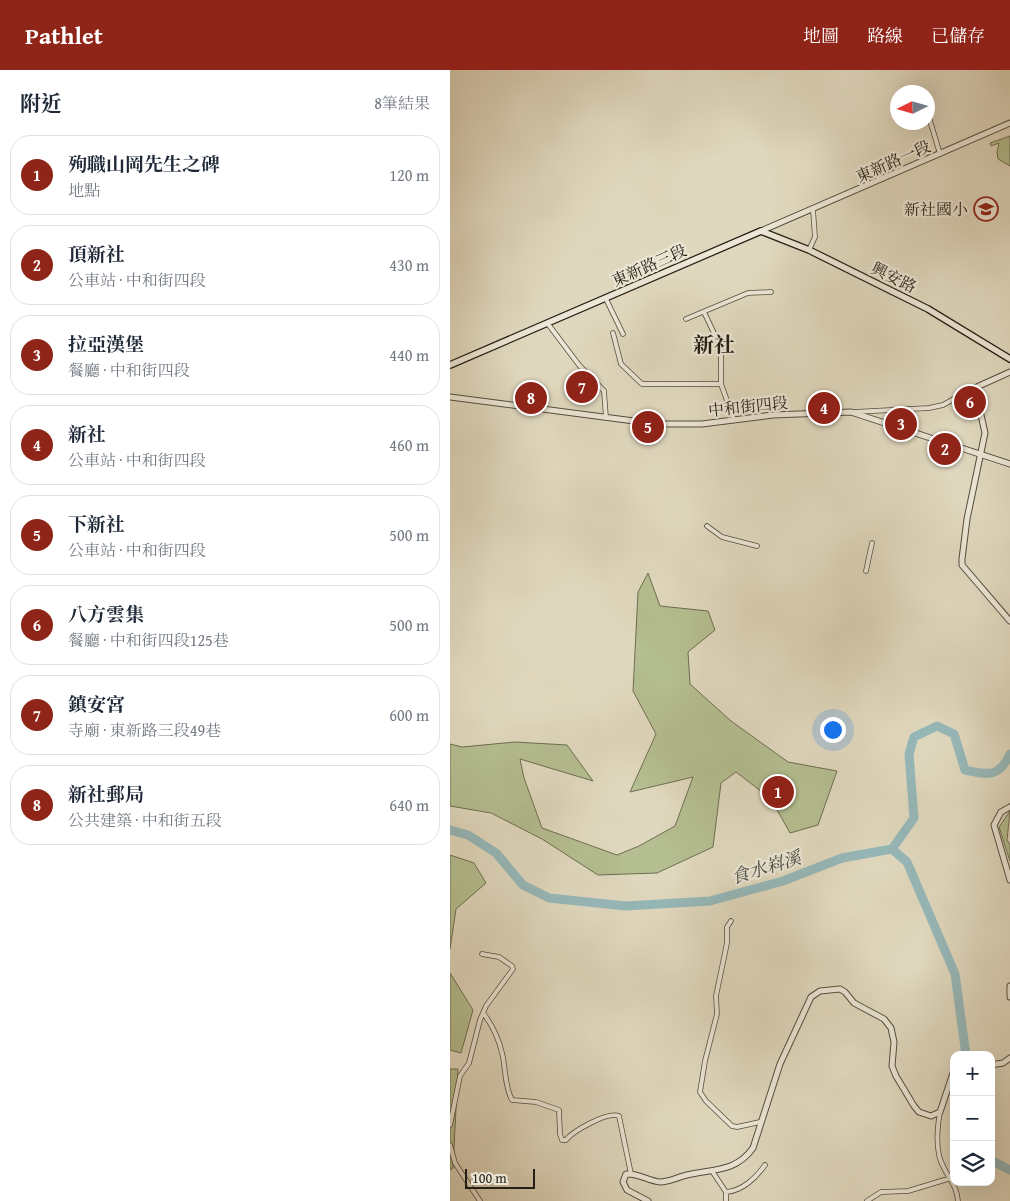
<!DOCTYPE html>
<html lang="zh-TW">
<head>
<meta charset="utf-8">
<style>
	body { margin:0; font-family:"Gentium Book Plus","Noto Serif TC",serif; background:#f2f2f3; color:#1f2937 }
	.controls { position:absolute; right:15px; bottom:15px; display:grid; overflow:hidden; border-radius:10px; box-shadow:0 5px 20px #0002 }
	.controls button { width:45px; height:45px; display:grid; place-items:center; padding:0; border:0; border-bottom:1px solid #e0e1e3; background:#fff; color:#1f2937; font:25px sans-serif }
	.compass { position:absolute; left:440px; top:15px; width:45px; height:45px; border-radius:50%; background:#fff; box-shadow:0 5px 20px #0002; rotate:265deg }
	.scale { position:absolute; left:15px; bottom:12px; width:70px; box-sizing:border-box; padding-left:5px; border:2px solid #271e15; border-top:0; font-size:14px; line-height:18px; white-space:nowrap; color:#271e15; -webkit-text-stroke:4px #ebe6d5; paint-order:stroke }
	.you { position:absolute; left:382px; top:659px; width:18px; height:18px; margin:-12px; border:4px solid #fff; border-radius:50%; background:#1a73e8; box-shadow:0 0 0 8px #1a73e833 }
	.badge { display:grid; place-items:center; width:32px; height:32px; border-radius:50%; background:#8f2418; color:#fff; font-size:16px; font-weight:700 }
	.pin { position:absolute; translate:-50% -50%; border:2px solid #fff; box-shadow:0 1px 5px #0006 }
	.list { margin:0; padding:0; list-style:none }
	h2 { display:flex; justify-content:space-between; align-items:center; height:65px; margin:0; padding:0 20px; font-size:21px }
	h2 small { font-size:16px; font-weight:400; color:#747a83 }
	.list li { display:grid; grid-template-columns:32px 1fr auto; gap:15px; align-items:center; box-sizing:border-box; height:80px; margin:0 10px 10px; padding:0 10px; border:1px solid #e0e1e3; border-radius:20px }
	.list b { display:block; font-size:19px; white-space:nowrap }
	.list p { margin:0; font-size:16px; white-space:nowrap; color:#747a83 }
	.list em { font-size:16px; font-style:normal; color:#747a83 }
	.icon { flex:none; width:28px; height:28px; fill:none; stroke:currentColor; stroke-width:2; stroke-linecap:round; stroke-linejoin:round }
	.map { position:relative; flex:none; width:560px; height:1131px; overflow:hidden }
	header { display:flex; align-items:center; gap:30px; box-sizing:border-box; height:70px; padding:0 25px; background:#8f2418; color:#fff }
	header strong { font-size:24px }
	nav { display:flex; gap:28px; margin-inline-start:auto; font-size:18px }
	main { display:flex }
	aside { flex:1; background:#fff }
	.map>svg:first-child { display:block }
	.green { fill:#b4be90; stroke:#6e6e52 }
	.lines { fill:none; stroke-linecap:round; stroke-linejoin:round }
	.river { stroke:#96b8b9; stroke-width:9 }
	.minor-casing { stroke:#554c3f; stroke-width:5.5 }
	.tertiary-casing { stroke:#554c3f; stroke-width:7 }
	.secondary-casing { stroke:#271e15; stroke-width:8 }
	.minor { stroke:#ebe6d5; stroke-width:4 }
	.tertiary { stroke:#ebe6d5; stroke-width:5 }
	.secondary { stroke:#ebe6d5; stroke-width:5.5 }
	.labels { text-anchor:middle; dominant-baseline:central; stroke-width:4.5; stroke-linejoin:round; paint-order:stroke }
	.street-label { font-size:16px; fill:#271e15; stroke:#ebe6d5 }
	.poi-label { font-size:16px; fill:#271e15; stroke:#ebe6d5; text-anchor:end }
	.water-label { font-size:18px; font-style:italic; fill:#484c46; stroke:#ebe6d5 }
	.district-label { font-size:21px; font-weight:bold; fill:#271e15; stroke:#ebe6d5 }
</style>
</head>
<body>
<header>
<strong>Pathlet</strong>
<nav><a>地圖</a><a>路線</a><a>已儲存</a></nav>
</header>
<main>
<aside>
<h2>附近<small>8筆結果</small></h2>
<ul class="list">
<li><span class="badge">1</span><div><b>殉職山岡先生之碑</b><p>地點</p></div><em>120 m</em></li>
<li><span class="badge">2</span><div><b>頂新社</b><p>公車站 · 中和街四段</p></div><em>430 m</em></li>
<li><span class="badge">3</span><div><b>拉亞漢堡</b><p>餐廳 · 中和街四段</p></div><em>440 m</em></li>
<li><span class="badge">4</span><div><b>新社</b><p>公車站 · 中和街四段</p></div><em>460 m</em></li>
<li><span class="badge">5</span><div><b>下新社</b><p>公車站 · 中和街四段</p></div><em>500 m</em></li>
<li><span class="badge">6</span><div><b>八方雲集</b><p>餐廳 · 中和街四段125巷</p></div><em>500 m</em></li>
<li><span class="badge">7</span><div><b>鎮安宮</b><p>寺廟 · 東新路三段49巷</p></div><em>600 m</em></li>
<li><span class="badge">8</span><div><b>新社郵局</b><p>公共建築 · 中和街五段</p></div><em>640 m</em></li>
</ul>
</aside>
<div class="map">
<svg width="560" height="1131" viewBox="0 0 560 1131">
	<rect width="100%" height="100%" fill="#e0d8be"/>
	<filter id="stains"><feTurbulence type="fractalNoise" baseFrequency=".004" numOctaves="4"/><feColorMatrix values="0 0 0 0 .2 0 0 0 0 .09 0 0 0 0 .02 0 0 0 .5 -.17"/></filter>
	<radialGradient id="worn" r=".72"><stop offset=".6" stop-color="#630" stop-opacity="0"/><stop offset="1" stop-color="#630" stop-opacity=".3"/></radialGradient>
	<path class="green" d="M 560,66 L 560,96 L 548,89 L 547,82 L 549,73 L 541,76 L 540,73 Z
		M 198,503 L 210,536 L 258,541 L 265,560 L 238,582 L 240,614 L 281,651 L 338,692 L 387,701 L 368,755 L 340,763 L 321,729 L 286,702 L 271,713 L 263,777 L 207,803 L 148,805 L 92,769 L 41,743 L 0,736 L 0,674 L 12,677 L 65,672 L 117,675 L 143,711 L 70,689 L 74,708 L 92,758 L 167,785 L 189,776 L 225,756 L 243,707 L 180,722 L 206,664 L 183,621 L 188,522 Z
		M 560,741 L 557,770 L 560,775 L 560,791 L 549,757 Z
		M 0,785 L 24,793 L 36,813 L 6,839 L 0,879 Z
		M 0,903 L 23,940 L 11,983 L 0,980 Z
		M 0,999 L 8,999 L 3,1098 L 0,1100 Z"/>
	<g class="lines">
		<path class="river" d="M 0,760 L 18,765 L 46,783 L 73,815 L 99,828 L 176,836 L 260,831 L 333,811 L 392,788 L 442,779 L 457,792 L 505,904 L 516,985
			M 442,779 L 464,748 L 459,684 L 464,667 L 487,656 L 504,664 L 515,700 C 538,705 549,708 560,684
			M 541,1090 L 560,1100"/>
		<g class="minor-casing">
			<path id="minor" d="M 478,44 L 490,84
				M 359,180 L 365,167 L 363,140
				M 156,229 L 173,264
				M 254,242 L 271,278 L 271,314 L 284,350
				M 236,249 L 298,223 L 321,222
				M 98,254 L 129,295 L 154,321 L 156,348
				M 163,263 L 171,294 L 192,314 L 271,314
				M 404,342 L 479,338 L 493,335 L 518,321
				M 257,456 L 272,467 L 307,476
				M 416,501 L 422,473
				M 281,851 L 277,857 L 277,873 L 266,926 L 267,944 L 255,991 L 250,1022 L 256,1031 L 282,1056 L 287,1057 L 310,1052
				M 34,944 C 42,955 49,970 52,983 C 56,999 54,1015 62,1030 L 86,1032 L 109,1040 L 110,1064 L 112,1070 L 116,1070 C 123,1061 158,1041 169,1046 L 181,1104
				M 490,1042 C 487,1059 485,1083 494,1098 C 500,1110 507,1117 508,1131
				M 0,1055 L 10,1006 L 19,993 L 30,950 L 36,936 L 63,899 L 62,896 L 49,887 L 32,884
				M 0,1075 L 5,1093 L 30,1131
				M 262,1101 L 276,1122 L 276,1131
				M 276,1122 C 292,1121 306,1108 315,1095
				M 417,1131 L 431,1122 L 458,1121 L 501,1108"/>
		</g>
		<g class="tertiary-casing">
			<path id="tertiary" d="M 311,161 L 560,53
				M 560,302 L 518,321 L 531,345 L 535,363 L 517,449 L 512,489 L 512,495 L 560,551
				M 0,327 L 207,354 L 252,354 L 323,345 L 401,342 L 560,394
				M 560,737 L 551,742 L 544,755 L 560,810
				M 560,916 L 560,927
				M 541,995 L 553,993 L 560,988
				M 198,1131 L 177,1120 L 173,1112 L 176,1104 C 189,1103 198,1111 210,1112 C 219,1112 228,1107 237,1105 C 263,1099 286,1102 303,1078 L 330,994 L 361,927 L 370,921 L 390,919 L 395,922 L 404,933 L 434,949 L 441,958 L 444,972 L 442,996 L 446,1006 L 464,1036 L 469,1042 L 481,1046 L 490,1042 L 504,1000"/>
		</g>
		<g class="secondary-casing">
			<path id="secondary" d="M 0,295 L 311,161 L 359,180 L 478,239 L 560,289"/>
		</g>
		<use href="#minor" class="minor"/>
		<use href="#tertiary" class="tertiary"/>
		<use href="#secondary" class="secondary"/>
	</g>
	<defs>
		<g id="school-ring" transform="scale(1.25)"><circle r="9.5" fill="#ebe6d5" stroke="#8f2418" stroke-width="1.5"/><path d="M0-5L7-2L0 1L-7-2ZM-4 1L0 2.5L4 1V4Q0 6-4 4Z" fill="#8f2418"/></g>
	</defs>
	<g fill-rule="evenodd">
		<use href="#school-ring" x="536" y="139"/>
	</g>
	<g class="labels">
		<g class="street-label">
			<text transform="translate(443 91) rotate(-24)">東新路一段</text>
			<text transform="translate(199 195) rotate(-24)">東新路三段</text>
			<text transform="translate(444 207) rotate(26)">興安路</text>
			<text transform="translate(298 336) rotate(-6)">中和街四段</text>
		</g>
		<g class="poi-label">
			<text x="518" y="139">新社國小</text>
		</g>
		<g class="water-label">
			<text transform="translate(316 797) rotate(-17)">食水嵙溪</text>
		</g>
		<g class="district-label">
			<text x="264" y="274">新社</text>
		</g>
	</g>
	<rect width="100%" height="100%" filter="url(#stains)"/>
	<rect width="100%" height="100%" fill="url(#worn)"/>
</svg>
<div class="controls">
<button>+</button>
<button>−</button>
<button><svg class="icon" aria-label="layers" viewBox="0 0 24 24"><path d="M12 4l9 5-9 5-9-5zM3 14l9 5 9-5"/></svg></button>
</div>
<svg class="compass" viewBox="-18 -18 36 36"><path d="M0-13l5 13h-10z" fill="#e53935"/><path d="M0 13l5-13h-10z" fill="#747a83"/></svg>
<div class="scale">100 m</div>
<div class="you"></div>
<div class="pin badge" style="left:328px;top:722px">1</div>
<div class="pin badge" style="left:495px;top:379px">2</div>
<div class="pin badge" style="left:451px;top:354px">3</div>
<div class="pin badge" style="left:374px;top:338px">4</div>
<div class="pin badge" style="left:198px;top:357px">5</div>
<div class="pin badge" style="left:520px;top:332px">6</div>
<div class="pin badge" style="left:132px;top:317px">7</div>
<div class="pin badge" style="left:81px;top:328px">8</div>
</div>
</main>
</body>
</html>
